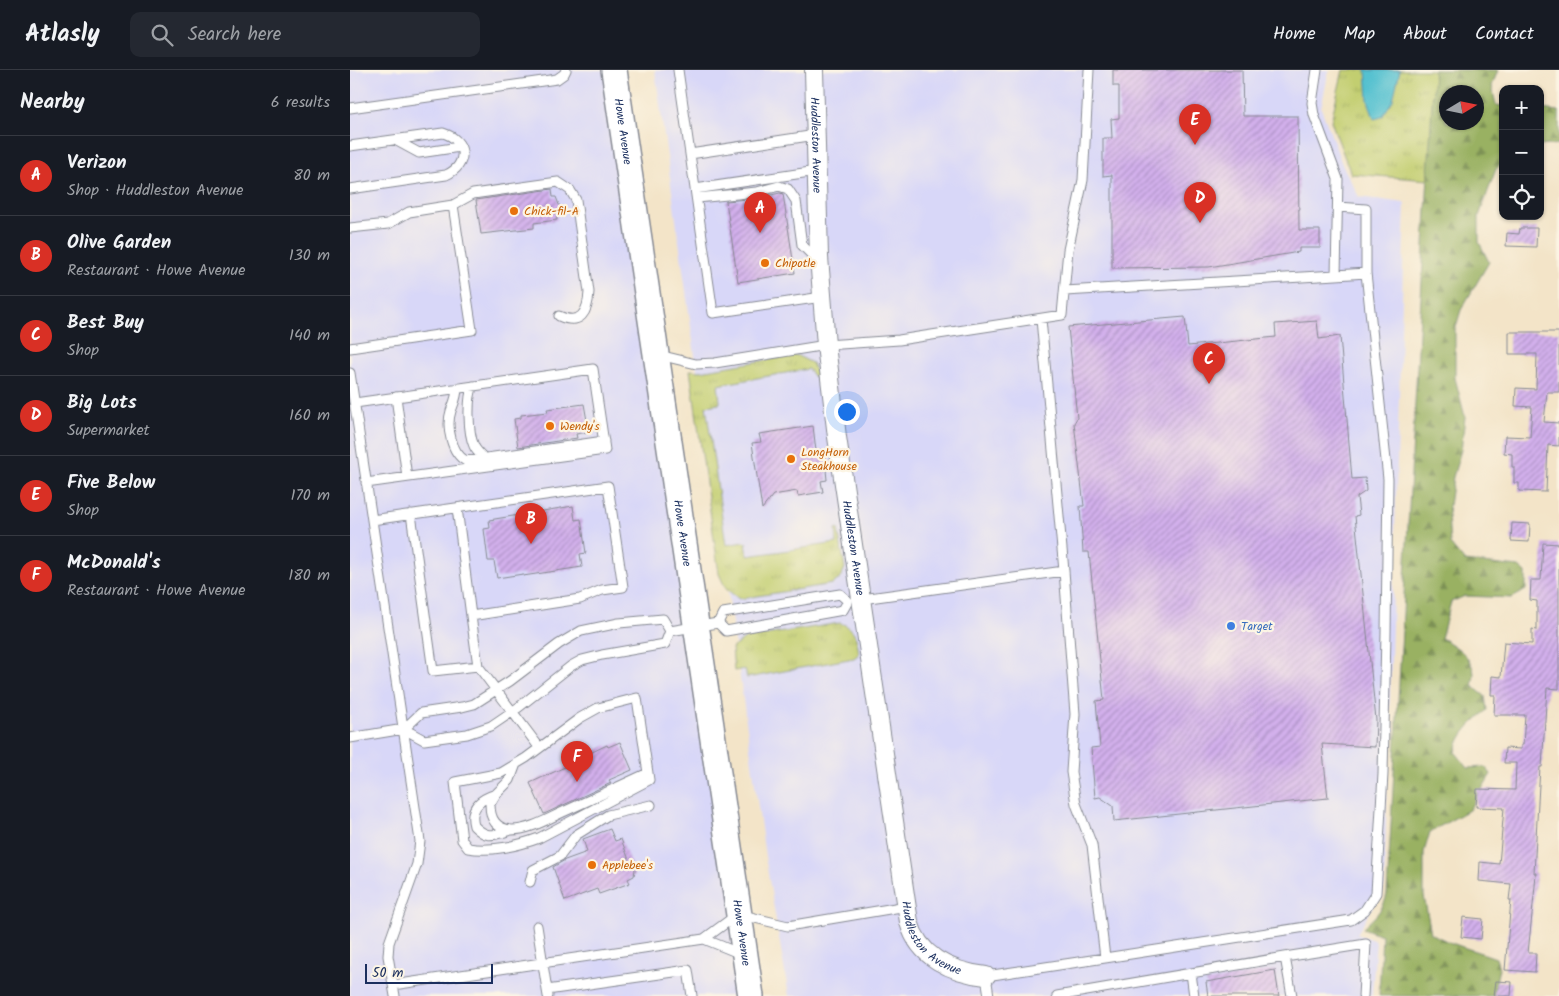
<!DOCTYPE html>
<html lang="en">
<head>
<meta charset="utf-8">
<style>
	body { margin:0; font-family:Kalam,sans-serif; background:#242831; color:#f1f3f6 }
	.controls { position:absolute; right:15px; top:15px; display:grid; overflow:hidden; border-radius:10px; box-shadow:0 1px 4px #0004 }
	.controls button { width:45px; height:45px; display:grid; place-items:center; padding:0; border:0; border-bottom:1px solid #363941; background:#171b24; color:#f1f3f6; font:25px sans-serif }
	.compass { position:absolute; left:1089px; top:15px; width:45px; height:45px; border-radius:50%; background:#171b24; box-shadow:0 1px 4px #0004; rotate:80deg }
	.scale { position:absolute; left:15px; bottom:12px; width:128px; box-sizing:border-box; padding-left:5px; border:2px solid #1b2f5e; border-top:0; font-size:14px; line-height:18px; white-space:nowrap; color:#1b2f5e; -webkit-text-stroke:4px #fcf5e5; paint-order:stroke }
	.you { position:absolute; left:496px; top:341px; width:18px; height:18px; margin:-12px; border:4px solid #fff; border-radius:50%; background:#1a73e8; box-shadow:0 0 0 8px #1a73e833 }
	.badge { display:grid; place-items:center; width:32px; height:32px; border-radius:50%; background:#d93025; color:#fff; font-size:16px; font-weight:700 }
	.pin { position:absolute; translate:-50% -41px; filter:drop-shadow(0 1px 2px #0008) }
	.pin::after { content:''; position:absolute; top:26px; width:18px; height:15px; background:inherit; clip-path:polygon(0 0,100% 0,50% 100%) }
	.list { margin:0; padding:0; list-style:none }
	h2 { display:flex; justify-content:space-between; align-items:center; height:65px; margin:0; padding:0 20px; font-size:21px }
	h2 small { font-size:16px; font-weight:400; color:#9ea1a6 }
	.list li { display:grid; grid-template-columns:32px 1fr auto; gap:15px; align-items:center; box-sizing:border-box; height:80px; padding:0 20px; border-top:1px solid #363941 }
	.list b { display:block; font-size:19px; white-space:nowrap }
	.list p { margin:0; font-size:16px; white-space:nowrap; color:#9ea1a6 }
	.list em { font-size:16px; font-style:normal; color:#9ea1a6 }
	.icon { flex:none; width:28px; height:28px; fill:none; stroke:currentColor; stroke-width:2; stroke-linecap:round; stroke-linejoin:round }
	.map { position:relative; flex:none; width:1209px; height:926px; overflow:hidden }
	header { display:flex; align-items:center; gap:30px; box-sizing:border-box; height:70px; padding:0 25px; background:#171b24; border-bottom:1px solid #363941 }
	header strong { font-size:24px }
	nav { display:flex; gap:28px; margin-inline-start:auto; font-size:18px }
	.search { width:350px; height:45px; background:#242831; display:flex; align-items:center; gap:12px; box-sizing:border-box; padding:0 18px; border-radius:10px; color:#9ea1a6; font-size:19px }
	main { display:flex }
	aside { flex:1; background:#171b24 }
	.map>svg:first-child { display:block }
	.built { fill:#d8d7f8 }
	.grass { fill:url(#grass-tufts); stroke:#6e7e67 }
	.forest { fill:url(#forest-firs); stroke:#5a7060; fill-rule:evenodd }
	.water { fill:#55c1d0; stroke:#387897 }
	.building { fill:url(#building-hatch) }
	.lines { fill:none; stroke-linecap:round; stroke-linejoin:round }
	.lane-casing { stroke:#878a93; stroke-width:11 }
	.street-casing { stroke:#878a93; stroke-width:20 }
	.secondary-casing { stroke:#878a93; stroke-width:28 }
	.lane { stroke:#fff; stroke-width:9 }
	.street { stroke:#fff; stroke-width:18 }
	.secondary { stroke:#fff; stroke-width:25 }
	.food-dot { fill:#e8710a; stroke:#fcf5e5; stroke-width:2 }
	.shop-dot { fill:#3f7fe0; stroke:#fcf5e5; stroke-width:2 }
	.labels { text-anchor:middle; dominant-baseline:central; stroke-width:4.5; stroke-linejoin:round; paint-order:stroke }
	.street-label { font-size:12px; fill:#1b2f5e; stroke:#fcf5e5 }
	.food-label { font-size:12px; fill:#c56008; stroke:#fcf5e5; text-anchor:start }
	.shop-label { font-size:12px; fill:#366cbe; stroke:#fcf5e5; text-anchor:start }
</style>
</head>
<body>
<header>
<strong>Atlasly</strong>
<div class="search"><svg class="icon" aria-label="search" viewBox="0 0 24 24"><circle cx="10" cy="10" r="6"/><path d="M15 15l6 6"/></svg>Search here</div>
<nav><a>Home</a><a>Map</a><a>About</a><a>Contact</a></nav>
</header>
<main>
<aside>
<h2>Nearby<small>6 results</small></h2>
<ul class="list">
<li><span class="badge">A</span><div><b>Verizon</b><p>Shop · Huddleston Avenue</p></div><em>80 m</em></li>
<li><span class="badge">B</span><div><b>Olive Garden</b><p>Restaurant · Howe Avenue</p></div><em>130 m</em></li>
<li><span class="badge">C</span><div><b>Best Buy</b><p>Shop</p></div><em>140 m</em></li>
<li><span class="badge">D</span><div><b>Big Lots</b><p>Supermarket</p></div><em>160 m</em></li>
<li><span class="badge">E</span><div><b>Five Below</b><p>Shop</p></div><em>170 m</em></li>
<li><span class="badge">F</span><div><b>McDonald's</b><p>Restaurant · Howe Avenue</p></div><em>180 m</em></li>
</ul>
</aside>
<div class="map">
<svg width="1209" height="926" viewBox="0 0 1209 926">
	<defs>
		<pattern id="grass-tufts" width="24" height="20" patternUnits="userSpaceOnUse" patternTransform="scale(1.25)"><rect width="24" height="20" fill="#c2ce70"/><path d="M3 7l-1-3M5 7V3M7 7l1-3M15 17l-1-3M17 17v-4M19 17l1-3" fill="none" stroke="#a6b163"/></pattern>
		<pattern id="forest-firs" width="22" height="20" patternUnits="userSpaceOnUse" patternTransform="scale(1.25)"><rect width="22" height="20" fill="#99b162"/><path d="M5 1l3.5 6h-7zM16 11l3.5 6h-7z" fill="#7c9054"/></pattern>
		<pattern id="building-hatch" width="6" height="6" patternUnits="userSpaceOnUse" patternTransform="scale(1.25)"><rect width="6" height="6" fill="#d3b0ec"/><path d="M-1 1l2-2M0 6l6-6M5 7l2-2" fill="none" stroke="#aa90c2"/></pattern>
	</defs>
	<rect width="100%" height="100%" fill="#fcf5e5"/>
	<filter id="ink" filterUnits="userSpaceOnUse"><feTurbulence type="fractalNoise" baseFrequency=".02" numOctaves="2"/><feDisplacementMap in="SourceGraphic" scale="10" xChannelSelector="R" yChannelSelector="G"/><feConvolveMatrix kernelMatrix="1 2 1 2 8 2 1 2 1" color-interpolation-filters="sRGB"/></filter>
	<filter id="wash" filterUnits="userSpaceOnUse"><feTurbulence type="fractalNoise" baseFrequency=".0096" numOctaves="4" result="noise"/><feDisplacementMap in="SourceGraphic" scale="20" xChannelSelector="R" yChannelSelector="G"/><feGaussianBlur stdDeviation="1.12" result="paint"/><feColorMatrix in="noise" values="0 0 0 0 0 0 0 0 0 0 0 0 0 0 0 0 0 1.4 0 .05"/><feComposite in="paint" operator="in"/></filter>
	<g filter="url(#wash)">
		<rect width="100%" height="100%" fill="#f3e4c8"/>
		<path class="built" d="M 0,0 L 264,0 L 401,926 L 0,926 Z
			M 305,0 L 979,0 L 971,38 L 992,94 L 1009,127 L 1055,133 L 1034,817 L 1007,864 L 1026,871 L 1022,926 L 439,926 L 415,786 Z"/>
		<path class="grass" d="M 993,0 L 1085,0 L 1079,110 L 1001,104 L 981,51 Z
			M 446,285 L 462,293 L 467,305 L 464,307 L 458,299 L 368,315 L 370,332 L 369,334 L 356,336 L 376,475 L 394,472 L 396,473 L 398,486 L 487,473 L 486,460 L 488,459 L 495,498 L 490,509 L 482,514 L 389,529 L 376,519 L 369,504 L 340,300 L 350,301 Z
			M 490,553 C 506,558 507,569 509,584 L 504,588 L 397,608 L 395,599 L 384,601 L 382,578 L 396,568 Z"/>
		<path class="forest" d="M 1084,0 L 1148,0 L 1142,16 L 1146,35 L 1153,36 L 1153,93 L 1146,99 L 1129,146 L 1129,172 L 1139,192 L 1111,240 L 1105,260 L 1105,308 L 1115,347 L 1111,380 L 1103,407 L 1098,443 L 1100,474 L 1114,491 L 1169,497 L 1176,503 L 1176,520 L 1162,528 L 1115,526 L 1101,532 L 1091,568 C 1104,575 1119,584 1123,599 C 1125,604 1123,611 1122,616 L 1135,626 L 1137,640 C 1124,652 1108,664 1106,683 L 1118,698 L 1135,697 L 1141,704 L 1119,740 L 1080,762 L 1074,782 L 1074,826 L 1081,863 C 1101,875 1124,880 1146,888 L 1149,898 L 1143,926 L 1029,926 L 1032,865 L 1013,858 C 1024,848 1034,839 1037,824 ZM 1096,22 L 1126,22 L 1126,52 L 1096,52 Z
			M 1190,39 L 1209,41 L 1209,74 L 1190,76 Z"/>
		<path class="water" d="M 1016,0 L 1050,0 L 1043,30 L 1032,47 L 1024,49 L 1018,30 Z"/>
		<g id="blocks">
			<path class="building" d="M 763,0 L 892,0 L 893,46 L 948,46 L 949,160 L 970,160 L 970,178 L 949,178 L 949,182 L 859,197 L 762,198 L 762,105 L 753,106 L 753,68 L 762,68 L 761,49 L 769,48 L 769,16 L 763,16 Z
				M 202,119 L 203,127 L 206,127 L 211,140 L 206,142 L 207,150 L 184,153 L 184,158 L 131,164 L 126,130 Z
				M 430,123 L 433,124 L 445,203 L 388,212 L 376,131 L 408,128 Z
				M 1170,158 L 1187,158 L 1186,177 L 1156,176 L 1157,163 L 1169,164 Z
				M 835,247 L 838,276 L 926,267 L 925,254 L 967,251 L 969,269 L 990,266 L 1002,409 L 1015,408 L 1016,421 L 1007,427 L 1009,445 L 1005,446 L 1026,650 L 1025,677 L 972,674 L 978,728 L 764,751 L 763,736 L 750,727 L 745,728 L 741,678 L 750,677 L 746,631 L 754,630 L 739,482 L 733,482 L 730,436 L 734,436 L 724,353 L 727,348 L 718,257 Z
				M 1159,262 L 1209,262 L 1209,322 L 1197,322 L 1194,352 L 1209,353 L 1209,376 L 1198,375 L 1196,422 L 1169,421 L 1169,413 L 1164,413 L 1164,397 L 1162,397 L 1162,384 L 1154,383 L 1155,366 L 1180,367 L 1182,337 L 1165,336 L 1166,318 L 1186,319 L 1187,284 L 1159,284 Z
				M 234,334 L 239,362 L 226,364 L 227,368 L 168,377 L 164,349 L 171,348 L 171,345 L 198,342 L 197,339 Z
				M 463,356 L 466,381 L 474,380 L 477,410 L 471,411 L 473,422 L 448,426 L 447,421 L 423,425 L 412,439 L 402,373 L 411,372 L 409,364 Z
				M 223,436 L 225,450 L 231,449 L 236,483 L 230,484 L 232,497 L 173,506 L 173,504 L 147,508 L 144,491 L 138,491 L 134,459 L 140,458 L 139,450 Z
				M 1162,453 L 1180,454 L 1179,472 L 1161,471 Z
				M 1193,473 L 1209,474 L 1209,619 L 1197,618 L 1192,697 L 1190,697 L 1184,803 L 1186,803 L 1185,816 L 1178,883 L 1186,883 L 1185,902 L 1155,900 L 1161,830 L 1159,830 L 1161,814 L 1129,811 L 1130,792 L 1149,794 L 1154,738 L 1126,737 L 1127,719 L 1165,720 L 1166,693 L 1154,693 L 1155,678 L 1171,679 L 1171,675 L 1173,675 L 1175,645 L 1144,645 L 1145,625 L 1141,625 L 1142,606 L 1151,607 L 1154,572 L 1182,574 L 1182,559 L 1187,560 L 1187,531 L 1180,530 L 1181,510 L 1191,510 Z
				M 270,672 L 282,700 L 259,710 L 261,713 L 194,744 L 180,713 L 239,686 L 238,684 L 257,675 L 258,677 Z
				M 260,759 L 265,771 L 271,769 L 281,795 L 285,799 L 284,806 L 278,809 L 280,813 L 249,824 L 247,819 L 215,831 L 203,797 L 215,790 L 237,782 L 233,769 Z
				M 1113,847 L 1133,849 L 1131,869 L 1111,867 Z
				M 925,900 L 929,926 L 858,926 L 856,912 Z
				M 1146,911 L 1162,912 L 1161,926 L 1144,926 Z"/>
		</g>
	</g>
	<g filter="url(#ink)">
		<use href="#blocks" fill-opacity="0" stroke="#878a93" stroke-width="1"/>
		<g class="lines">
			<g class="lane-casing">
				<path id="lane" d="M 328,0 L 340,84
					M 0,38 L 207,9 L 214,4 L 216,0
					M 466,65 L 340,84 L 363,243 L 472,227
					M 45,70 L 69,83 L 110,77
					M 0,76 L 93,63 C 117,70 119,95 96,105 L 0,119
					M 345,119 L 467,101
					M 347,128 L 407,122 L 429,116 L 438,119 L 446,131 L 452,175 L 462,185 L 469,187
					M 103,135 L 123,124 L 208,112 L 220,120 L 226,130 L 239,222 C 238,242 231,256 209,246
					M 0,158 L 38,154 L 59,142 L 103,135 L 122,260 L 0,278
					M 986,205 L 1016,203 L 1016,139 L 988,137
					M 715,221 L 986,205 L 988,109 L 964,45 L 962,33 L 967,0
					M 309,285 L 346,294 L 365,293 L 476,275 L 549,270 L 712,245 L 718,180 L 733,110 L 739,0
					M 0,303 L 70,771 L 67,794 L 39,873 L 38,886 L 45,926
					M 123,316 C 117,328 118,363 124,376 C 126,381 131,385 134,388
					M 107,318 C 107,327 104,333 101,341 C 96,356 101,383 116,391 L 254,371
					M 46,327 L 57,407
					M 5,333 L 243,299 L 255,380 L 16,413
					M 61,444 L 83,601 L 128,596 L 121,546
					M 22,450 L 258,416 L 273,517 L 252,520 L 230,529 L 121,546 L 107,438
					M 490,524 L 498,531 L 493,540 L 376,561 L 368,553 L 373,543 Z
					M 512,529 L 714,501 L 691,249
					M 313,549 L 320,561 L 315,574 L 252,585 L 232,590 L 221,596 L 169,637 L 141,656 L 117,664 L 74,670 L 54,659 L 71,643 L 112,637 L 124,634 L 160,611 L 209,574 L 231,561 L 269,553 Z
					M 320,561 L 368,553
					M 128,596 L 189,677
					M 287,628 L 299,710 L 189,768 C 168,776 140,782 118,778 L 112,770 L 105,712 L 151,703 L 176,688 L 230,648 L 248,638 Z
					M 0,668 L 54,659
					M 166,694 L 160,710 L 146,724 L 140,734 C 140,749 146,759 162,760 C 179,760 198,749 213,742 C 242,729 270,716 298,703
					M 146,724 C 130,729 119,738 124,756 C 137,769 143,765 159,761
					M 180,812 L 183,800 L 210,786 L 226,765 L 258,745 L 301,735
					M 187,856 L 197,920
					M 354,869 L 391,884
					M 935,887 L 1016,874 L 1013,926
					M 755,888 L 1001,850 L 1015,840 L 1026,823 L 1033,704 L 1036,563 L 1038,409 L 1016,203
					M 841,903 L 844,926
					M 43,915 L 354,869 L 388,844 L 438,856 L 557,836
					M 198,926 L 197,920 L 338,900 L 342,926
					M 639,926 L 636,906 L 755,888 L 742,775 L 726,734 L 721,702 L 725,644 L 714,501
					M 707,926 L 935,887 L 942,926"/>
			</g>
			<g class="street-casing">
				<g id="street">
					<path id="s1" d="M 464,0 L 469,187 L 476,275 L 487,367 L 559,852 C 569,888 602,902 636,906"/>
				</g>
			</g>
			<g class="secondary-casing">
				<g id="secondary">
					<path id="s2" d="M 264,0 L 401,926"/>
				</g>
			</g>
			<use href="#lane" class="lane"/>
			<use href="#street" class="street"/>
			<use href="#secondary" class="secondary"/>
		</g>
	</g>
	<g class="food-dot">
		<circle cx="164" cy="141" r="5"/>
		<circle cx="415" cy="193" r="5"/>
		<circle cx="200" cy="356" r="5"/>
		<circle cx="441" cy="389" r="5"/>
		<circle cx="242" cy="795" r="5"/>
	</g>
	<circle class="shop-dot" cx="881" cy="556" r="5"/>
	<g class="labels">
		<g class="street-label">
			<text stroke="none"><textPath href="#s2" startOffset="62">Howe Avenue</textPath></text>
			<text stroke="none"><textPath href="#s1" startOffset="75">Huddleston Avenue</textPath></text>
			<text stroke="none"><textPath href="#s2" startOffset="468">Howe Avenue</textPath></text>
			<text stroke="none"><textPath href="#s1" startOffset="480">Huddleston Avenue</textPath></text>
			<text stroke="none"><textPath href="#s2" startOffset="872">Howe Avenue</textPath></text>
			<text stroke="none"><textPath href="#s1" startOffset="885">Huddleston Avenue</textPath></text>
		</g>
		<g class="food-label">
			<text x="174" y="141">Chick-fil-A</text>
			<text x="425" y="193">Chipotle</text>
			<text x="210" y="356">Wendy's</text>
			<text x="451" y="382">LongHorn<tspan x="451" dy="14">Steakhouse</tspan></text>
			<text x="252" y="795">Applebee's</text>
		</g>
		<g class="shop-label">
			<text x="891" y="556">Target</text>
		</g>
	</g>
</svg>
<div class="controls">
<button>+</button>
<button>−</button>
<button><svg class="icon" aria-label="locate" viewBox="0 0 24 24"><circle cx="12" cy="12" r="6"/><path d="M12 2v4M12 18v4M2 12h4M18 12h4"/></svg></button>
</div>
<svg class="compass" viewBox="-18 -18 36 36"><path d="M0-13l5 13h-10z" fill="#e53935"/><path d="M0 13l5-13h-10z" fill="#9ea1a6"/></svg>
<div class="scale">50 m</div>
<div class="you"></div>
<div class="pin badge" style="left:410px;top:163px">A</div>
<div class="pin badge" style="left:181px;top:474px">B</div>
<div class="pin badge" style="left:859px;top:314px">C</div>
<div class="pin badge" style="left:850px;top:153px">D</div>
<div class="pin badge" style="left:845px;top:75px">E</div>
<div class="pin badge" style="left:227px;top:712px">F</div>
</div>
</main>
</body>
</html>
